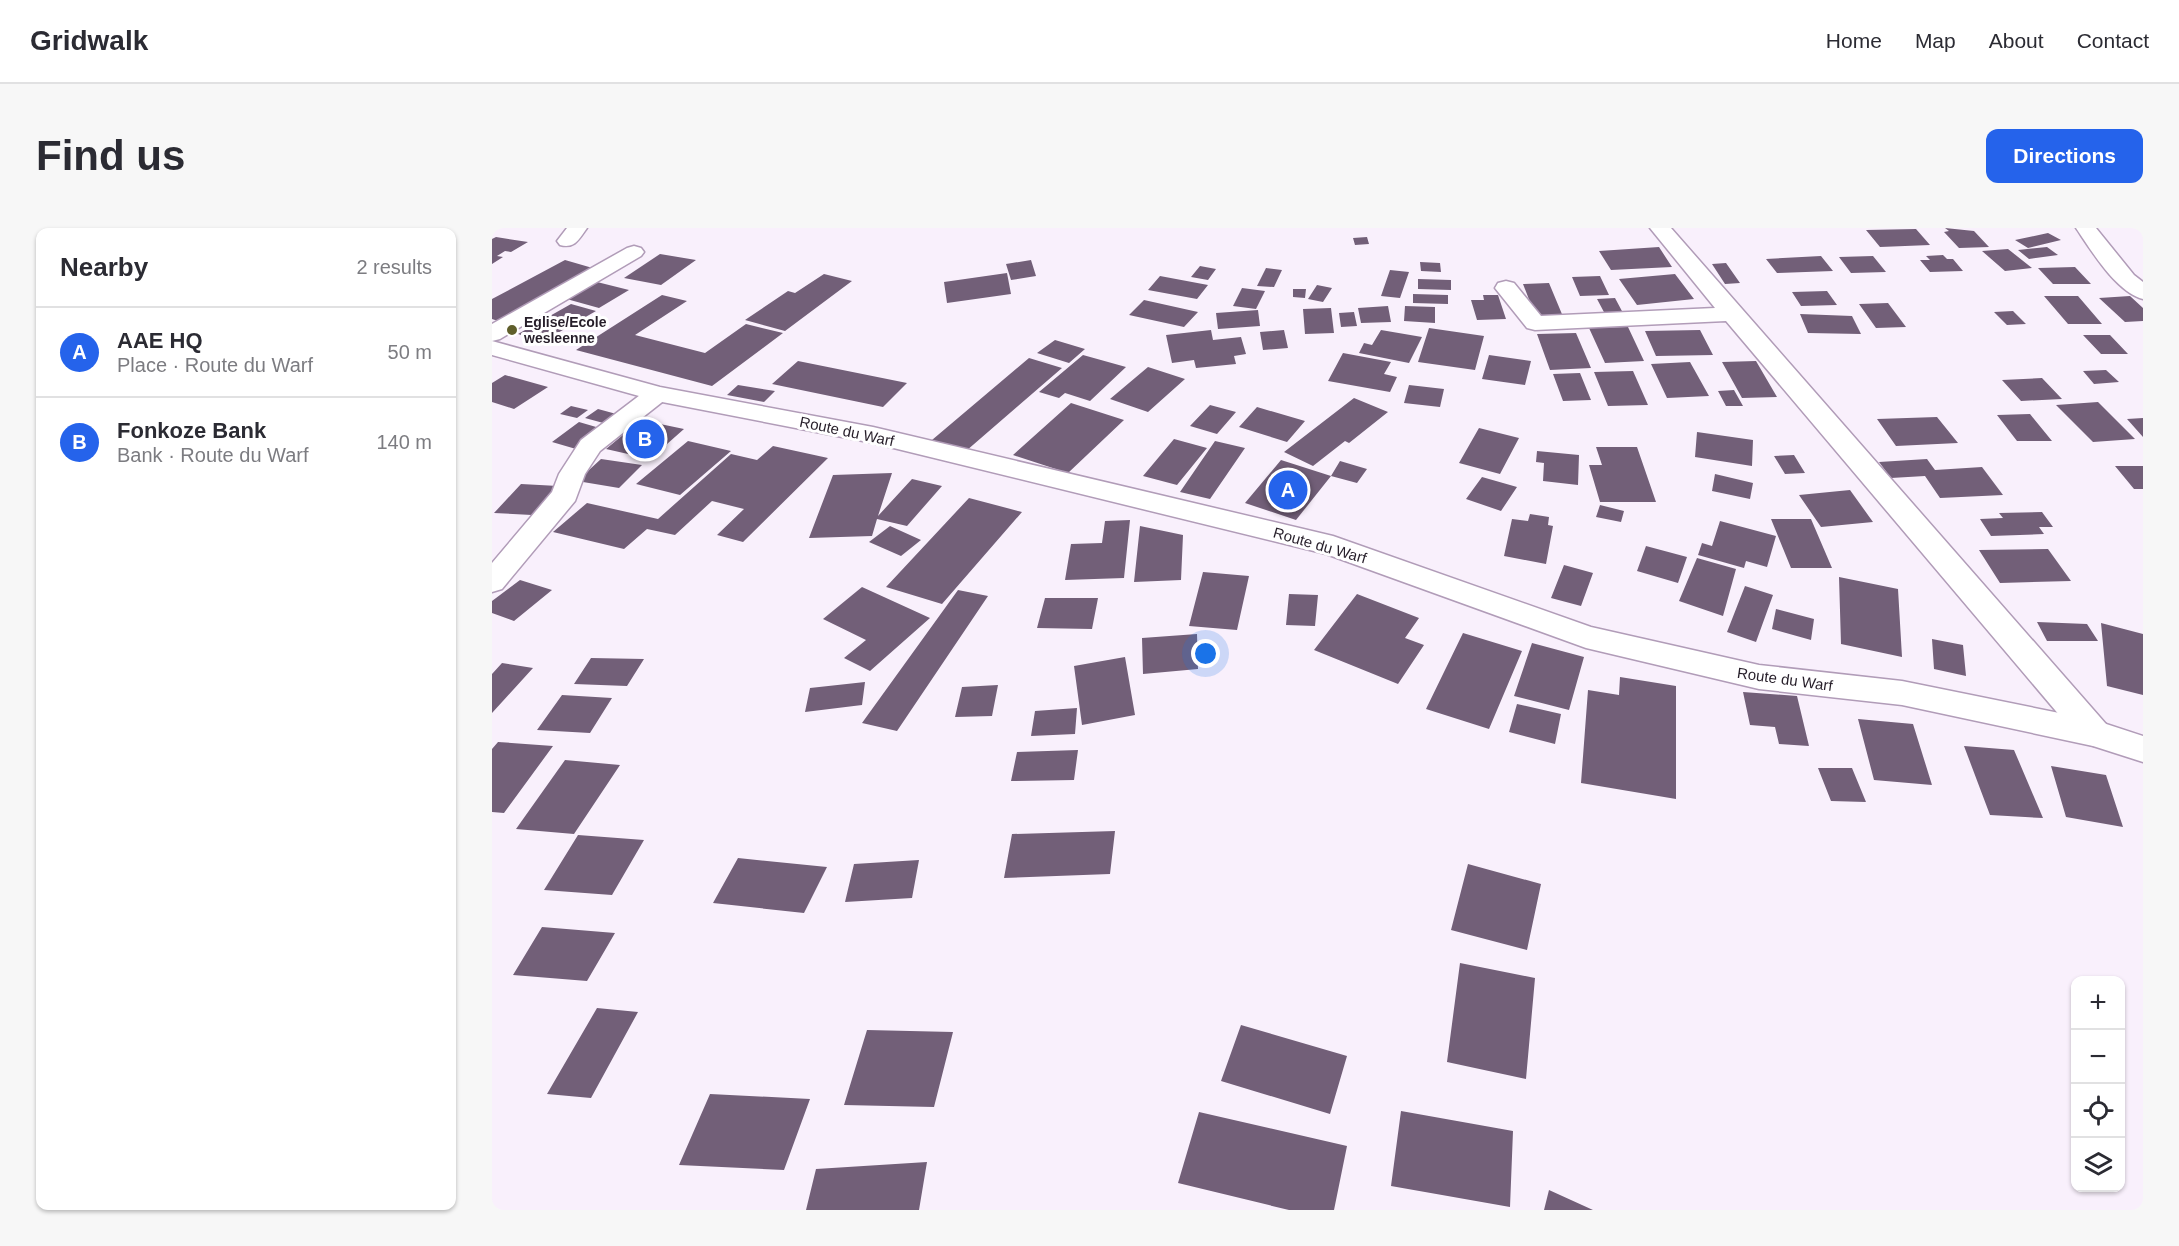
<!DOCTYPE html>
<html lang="en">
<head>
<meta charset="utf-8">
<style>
	body { margin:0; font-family:Arial,sans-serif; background:#f7f7f7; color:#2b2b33 }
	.controls { position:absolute; right:18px; bottom:18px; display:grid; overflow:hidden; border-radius:12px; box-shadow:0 2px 4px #0004 }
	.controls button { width:54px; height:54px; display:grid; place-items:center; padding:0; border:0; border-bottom:2px solid #e1e1e2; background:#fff; color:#2b2b33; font:30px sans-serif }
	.you { position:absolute; left:714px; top:426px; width:21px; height:21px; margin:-15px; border:4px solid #fff; border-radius:50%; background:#1a73e8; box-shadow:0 0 0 9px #1a73e833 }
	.badge { display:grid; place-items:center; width:39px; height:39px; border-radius:50%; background:#2563eb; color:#fff; font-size:20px; font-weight:700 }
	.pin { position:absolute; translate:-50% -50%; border:3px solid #fff; box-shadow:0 2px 6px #0006 }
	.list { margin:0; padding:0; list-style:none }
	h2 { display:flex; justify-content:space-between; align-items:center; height:78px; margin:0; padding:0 24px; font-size:26px }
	h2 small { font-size:20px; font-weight:400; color:#7c7c81 }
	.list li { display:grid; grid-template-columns:39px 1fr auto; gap:18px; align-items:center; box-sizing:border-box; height:90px; padding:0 24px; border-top:2px solid #e1e1e2 }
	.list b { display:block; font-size:22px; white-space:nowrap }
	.list p { margin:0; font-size:20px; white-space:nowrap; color:#7c7c81 }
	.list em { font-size:20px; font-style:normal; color:#7c7c81 }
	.icon { flex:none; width:33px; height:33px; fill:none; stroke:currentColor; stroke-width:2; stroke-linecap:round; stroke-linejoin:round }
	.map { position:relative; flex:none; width:1651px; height:982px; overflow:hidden; border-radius:12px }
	header { display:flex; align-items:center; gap:36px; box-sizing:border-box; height:84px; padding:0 30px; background:#fff; border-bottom:2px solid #e1e1e2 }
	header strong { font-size:28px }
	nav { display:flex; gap:33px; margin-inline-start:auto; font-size:21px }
	.intro { display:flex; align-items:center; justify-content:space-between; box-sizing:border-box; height:144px; padding:0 36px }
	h1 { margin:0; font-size:42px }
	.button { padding:15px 27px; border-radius:12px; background:#2563eb; color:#fff; font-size:21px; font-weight:700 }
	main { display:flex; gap:36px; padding:0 36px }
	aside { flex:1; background:#fff; border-radius:12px; box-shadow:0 2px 4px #0004 }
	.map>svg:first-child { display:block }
	.building { fill:#725f78 }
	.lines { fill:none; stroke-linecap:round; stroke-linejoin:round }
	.minor-casing { stroke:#b19cb8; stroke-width:3 }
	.secondary-casing { stroke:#b19cb8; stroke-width:3 }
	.minor { fill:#fff; fill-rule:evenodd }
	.secondary { fill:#fff; fill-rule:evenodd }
	.poi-dot { fill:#5f5e2b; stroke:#fff; stroke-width:2 }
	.labels { text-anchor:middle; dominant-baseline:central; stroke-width:6; stroke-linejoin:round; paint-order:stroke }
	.far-poi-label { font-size:14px; font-weight:bold; fill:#261e29; stroke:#fff; text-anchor:start }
	.street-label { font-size:15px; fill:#261e29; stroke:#fff }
</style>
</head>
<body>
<header>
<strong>Gridwalk</strong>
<nav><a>Home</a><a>Map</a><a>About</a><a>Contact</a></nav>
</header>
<div class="intro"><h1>Find us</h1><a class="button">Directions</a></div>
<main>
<aside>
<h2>Nearby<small>2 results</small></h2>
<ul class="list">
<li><span class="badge">A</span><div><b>AAE HQ</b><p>Place · Route du Warf</p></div><em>50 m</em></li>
<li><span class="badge">B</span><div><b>Fonkoze Bank</b><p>Bank · Route du Warf</p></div><em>140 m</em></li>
</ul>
</aside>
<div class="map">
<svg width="1651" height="982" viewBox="0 0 1651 982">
	<rect width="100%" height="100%" fill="#f9f0fc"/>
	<path class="building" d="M 1453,0 L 1482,3 L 1497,19 L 1467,20 L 1452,4 L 1457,3 Z
		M 1424,1 L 1438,17 L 1388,19 L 1374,2 Z
		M 1556,5 L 1569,12 L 1536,20 L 1523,12 Z
		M 4,9 L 36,14 L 19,24 L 13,23 L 5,28 L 11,29 L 0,36 L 0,11 Z
		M 875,9 L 877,16 L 863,17 L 861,10 Z
		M 1167,19 L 1180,39 L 1119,42 L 1107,23 Z
		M 1555,19 L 1566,27 L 1537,31 L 1526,22 Z
		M 1516,21 L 1540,40 L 1513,43 L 1490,23 Z
		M 168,26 L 204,32 L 169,57 L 132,50 Z
		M 1451,27 L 1455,31 L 1461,31 L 1471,43 L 1438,44 L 1428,32 L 1438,32 L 1434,28 Z
		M 1329,28 L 1341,43 L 1285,45 L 1274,31 Z
		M 1381,28 L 1394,44 L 1359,45 L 1347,29 Z
		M 73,32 L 104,41 L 9,94 L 0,91 L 0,71 Z
		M 539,32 L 544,48 L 519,52 L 514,36 Z
		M 928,34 L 948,35 L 949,44 L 929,43 Z
		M 1234,35 L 1248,55 L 1233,56 L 1220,36 Z
		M 708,38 L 724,41 L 716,52 L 699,49 Z
		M 1583,39 L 1599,56 L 1561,56 L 1546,40 Z
		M 774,40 L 790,42 L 782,59 L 765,58 Z
		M 898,42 L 917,44 L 908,70 L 889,68 Z
		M 515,45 L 519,66 L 455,75 L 452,54 Z
		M 332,46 L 360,53 L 293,103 L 253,92 L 296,63 L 303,65 Z
		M 1183,46 L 1202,71 L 1145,77 L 1127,51 Z
		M 668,48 L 716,57 L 705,71 L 656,62 Z
		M 1108,48 L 1117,67 L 1088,68 L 1080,49 Z
		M 926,51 L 959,52 L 959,62 L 926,61 Z
		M 101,53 L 137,62 L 107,80 L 71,70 Z
		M 1057,55 L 1072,91 L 1045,92 L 1031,56 Z
		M 825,57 L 840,60 L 831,74 L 816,71 Z
		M 750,60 L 773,63 L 764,81 L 741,78 Z
		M 801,61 L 814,61 L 813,70 L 801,69 Z
		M 1335,63 L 1345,77 L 1309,78 L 1300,64 Z
		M 921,66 L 956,67 L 956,76 L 921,75 Z
		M 170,67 L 195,73 L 143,107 L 213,125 L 254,96 L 291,105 L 220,158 L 84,122 Z
		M 991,67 L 1006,67 L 1014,91 L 985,92 L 979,72 L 992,72 Z
		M 1552,68 L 1586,68 L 1610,96 L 1576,96 Z
		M 1638,68 L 1651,80 L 1651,93 L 1633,94 L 1607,70 Z
		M 1123,70 L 1131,85 L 1113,86 L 1105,71 Z
		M 652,72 L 706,84 L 692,99 L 637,87 Z
		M 1396,75 L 1414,99 L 1384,100 L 1367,76 Z
		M 79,76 L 104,83 L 50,114 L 26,106 Z
		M 896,78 L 899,94 L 869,95 L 866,80 Z
		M 913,78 L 943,79 L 943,95 L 912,93 Z
		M 839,80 L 842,105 L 813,106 L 811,81 Z
		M 766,82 L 768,98 L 726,101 L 724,85 Z
		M 1521,83 L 1534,96 L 1515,97 L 1502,84 Z
		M 862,84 L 865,98 L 849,99 L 847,85 Z
		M 1308,86 L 1360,88 L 1369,106 L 1316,105 Z
		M 1136,99 L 1152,133 L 1113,135 L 1097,100 Z
		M 937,100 L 992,108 L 983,142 L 926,134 Z
		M 719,102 L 721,112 L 749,109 L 754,126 L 742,128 L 744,136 L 704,140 L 702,132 L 680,135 L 674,107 Z
		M 792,102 L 796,120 L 771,122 L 768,104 Z
		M 889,102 L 930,109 L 917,135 L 867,125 L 872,115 L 880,117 Z
		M 1208,102 L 1221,127 L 1164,128 L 1153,103 Z
		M 1084,105 L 1099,140 L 1058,142 L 1045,106 Z
		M 1591,107 L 1618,107 L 1636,126 L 1609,126 Z
		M 563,112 L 593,121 L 577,135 L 545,125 Z
		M 851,125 L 899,134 L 892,146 L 905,149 L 898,164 L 836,153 Z
		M 591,127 L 634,139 L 598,173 L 573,165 L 567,170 L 547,164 Z
		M 997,127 L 1039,133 L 1033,157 L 990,151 Z
		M 537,130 L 570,140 L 474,223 L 440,212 Z
		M 306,133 L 415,155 L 391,179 L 280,156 Z
		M 1264,133 L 1285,169 L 1250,170 L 1230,134 Z
		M 1198,134 L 1217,168 L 1175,170 L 1159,136 Z
		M 656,139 L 693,151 L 656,184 L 618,171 Z
		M 1614,142 L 1627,154 L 1602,156 L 1591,143 Z
		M 1141,143 L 1156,177 L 1116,178 L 1102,144 Z
		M 1088,145 L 1099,172 L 1071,173 L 1061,146 Z
		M 13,147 L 56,159 L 22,181 L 0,174 L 0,155 Z
		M 1550,150 L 1570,171 L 1529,173 L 1510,152 Z
		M 246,157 L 283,163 L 272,174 L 235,167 Z
		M 917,157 L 952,161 L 948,179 L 912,175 Z
		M 1242,162 L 1251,178 L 1234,178 L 1226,163 Z
		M 862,170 L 896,184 L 857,215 L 853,213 L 821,238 L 792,224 Z
		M 1606,174 L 1643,211 L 1601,214 L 1564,177 Z
		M 579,175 L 632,192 L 576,245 L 521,227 Z
		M 718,177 L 744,184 L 725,206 L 698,198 Z
		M 79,178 L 96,182 L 85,190 L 68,186 Z
		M 765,179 L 813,193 L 795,214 L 747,199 Z
		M 106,181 L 128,187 L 115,196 L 93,190 Z
		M 1538,186 L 1560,213 L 1525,213 L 1505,187 Z
		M 1445,189 L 1466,215 L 1404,218 L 1385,191 Z
		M 1651,190 L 1651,209 L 1635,191 Z
		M 149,192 L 192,201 L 158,231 L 114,221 Z
		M 87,194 L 111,201 L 84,221 L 60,214 Z
		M 987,200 L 1027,210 L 1008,246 L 967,235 Z
		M 1205,204 L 1261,212 L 1260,238 L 1203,229 Z
		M 682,211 L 715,220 L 685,257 L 651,248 Z
		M 196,213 L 239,223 L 188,267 L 144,256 Z
		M 723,213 L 753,220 L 718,271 L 688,264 Z
		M 281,218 L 336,230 L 251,314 L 225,307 L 252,281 L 220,273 L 183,307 L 155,301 L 132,321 L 61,304 L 95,275 L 166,291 L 239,226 L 265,232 Z
		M 1104,219 L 1145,219 L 1164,274 L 1108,274 L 1097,237 L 1110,237 Z
		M 1045,223 L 1087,227 L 1086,257 L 1051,253 L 1052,235 L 1044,234 Z
		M 1302,227 L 1313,245 L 1293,246 L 1282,228 Z
		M 109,231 L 150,237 L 127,260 L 85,253 Z
		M 1435,231 L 1443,242 L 1490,239 L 1511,267 L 1448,270 L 1433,248 L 1399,250 L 1387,234 Z
		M 789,232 L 839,248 L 804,292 L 753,275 Z
		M 848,233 L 875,241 L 865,255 L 839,248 Z
		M 1623,238 L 1651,238 L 1651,261 L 1642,261 Z
		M 400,245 L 386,288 L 420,251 L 450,258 L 415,298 L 385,291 L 380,308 L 317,310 L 341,247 Z
		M 1223,246 L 1261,255 L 1258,271 L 1220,263 Z
		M 990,249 L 1025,259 L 1009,283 L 974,271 Z
		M 29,256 L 66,258 L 40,287 L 2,285 Z
		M 1358,262 L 1381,294 L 1329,299 L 1307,267 Z
		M 477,270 L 530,284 L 450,376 L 394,359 Z
		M 1108,277 L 1132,283 L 1129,294 L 1104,289 Z
		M 1550,284 L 1561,299 L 1547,299 L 1552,306 L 1499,308 L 1488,291 L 1511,290 L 1507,285 Z
		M 1038,286 L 1057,289 L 1056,297 L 1061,298 L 1054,336 L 1012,328 L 1020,291 L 1036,293 Z
		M 1279,291 L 1319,291 L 1340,340 L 1299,340 Z
		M 638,292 L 632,350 L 573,352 L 579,316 L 610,315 L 613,293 Z
		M 1228,293 L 1284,308 L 1275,339 L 1254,333 L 1252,340 L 1206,327 L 1210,315 L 1220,318 Z
		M 398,298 L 429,312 L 409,328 L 377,314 Z
		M 648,298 L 691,307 L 689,352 L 642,354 Z
		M 1154,318 L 1195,329 L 1186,355 L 1145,343 Z
		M 1556,321 L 1579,353 L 1508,355 L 1487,322 Z
		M 1205,330 L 1244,341 L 1231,388 L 1187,373 Z
		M 1072,337 L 1101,345 L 1089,378 L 1059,370 Z
		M 711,344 L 757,348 L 745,402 L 697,398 Z
		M 1347,349 L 1406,361 L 1410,429 L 1349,416 Z
		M 28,352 L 60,362 L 22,393 L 0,385 L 0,373 Z
		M 1253,358 L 1281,367 L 1264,414 L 1235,404 Z
		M 370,359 L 438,390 L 378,443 L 352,430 L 374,412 L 331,391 Z
		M 466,362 L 496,368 L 405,503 L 370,495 Z
		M 797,366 L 826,367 L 823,398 L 794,397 Z
		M 865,366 L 927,390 L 913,410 L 932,417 L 906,456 L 822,422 Z
		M 553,370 L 606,370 L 600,401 L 545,400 Z
		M 1284,381 L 1322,391 L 1319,412 L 1280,401 Z
		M 1545,394 L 1595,396 L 1606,413 L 1555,413 Z
		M 1609,395 L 1651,406 L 1651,467 L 1615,458 Z
		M 971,405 L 1030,423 L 997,501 L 934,481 Z
		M 705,406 L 706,441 L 651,446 L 650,410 Z
		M 1440,411 L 1471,417 L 1474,448 L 1442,441 Z
		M 1040,415 L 1092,429 L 1077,482 L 1022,468 Z
		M 633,429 L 643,487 L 590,497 L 582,438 Z
		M 99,430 L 152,431 L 135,458 L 82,456 Z
		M 10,435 L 41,440 L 0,485 L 0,446 Z
		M 1128,449 L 1184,458 L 1184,571 L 1089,555 L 1096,462 L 1127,467 Z
		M 373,454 L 370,477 L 313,484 L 318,460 Z
		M 506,457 L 500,488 L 463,489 L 470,459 Z
		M 1251,464 L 1305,468 L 1317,518 L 1287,516 L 1283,499 L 1258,497 Z
		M 70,467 L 120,470 L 98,505 L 45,502 Z
		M 1025,476 L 1069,486 L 1063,516 L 1017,504 Z
		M 585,480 L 583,506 L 539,508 L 543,483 Z
		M 1366,491 L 1421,496 L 1440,557 L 1382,552 Z
		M 6,514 L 61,518 L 12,585 L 0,584 L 0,521 Z
		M 1472,518 L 1522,522 L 1551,590 L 1498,587 Z
		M 586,522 L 582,552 L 519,553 L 525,524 Z
		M 73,532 L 128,537 L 82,606 L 24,601 Z
		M 1559,538 L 1614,547 L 1631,599 L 1574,589 Z
		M 1326,540 L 1360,540 L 1374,574 L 1339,573 Z
		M 623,603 L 618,646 L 512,650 L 520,606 Z
		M 86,607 L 152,612 L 120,667 L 52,662 Z
		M 246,630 L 335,639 L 312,685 L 221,675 Z
		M 427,632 L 420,670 L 353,674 L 362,636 Z
		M 976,636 L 1049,656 L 1035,722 L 959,702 Z
		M 50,699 L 123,705 L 95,753 L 21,747 Z
		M 968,735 L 1043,750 L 1034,851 L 955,834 Z
		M 105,780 L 146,784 L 99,870 L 55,866 Z
		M 749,797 L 855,828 L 838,886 L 729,853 Z
		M 375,802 L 461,804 L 442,879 L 352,877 Z
		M 218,866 L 318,871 L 292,942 L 187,937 Z
		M 909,883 L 1021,903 L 1018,979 L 899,958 Z
		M 707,884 L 855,918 L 842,982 L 797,982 L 686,955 Z
		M 435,934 L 427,982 L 314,982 L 324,941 Z
		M 1057,962 L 1101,982 L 1052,982 Z"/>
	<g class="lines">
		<g class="minor-casing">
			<path id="minor" d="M 75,0 L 95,0 C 87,11 83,21 68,17 L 65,13 Z
				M 1158,0 L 1179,0 L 1614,496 L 1619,505 L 1614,514 L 1602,518 L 1590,514 L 1234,93 L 1043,102 L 1035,100 L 1003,60 L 1006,55 L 1014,53 L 1022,55 L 1049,88 L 1223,80 Z
				M 1584,0 L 1604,0 L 1642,47 L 1651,54 L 1651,71 C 1624,64 1599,22 1584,0 Z
				M 142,18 L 149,20 L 152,24 L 149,28 L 8,111 L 0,113 L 0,96 L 135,20 Z
				M 165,159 L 174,161 L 177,166 L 174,171 L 108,223 L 93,246 L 83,273 L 10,361 L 0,364 L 0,335 L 60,264 L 67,246 L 89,212 L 156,161 Z"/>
		</g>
		<g class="secondary-casing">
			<path id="secondary" d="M 0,113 L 168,159 L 381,199 L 841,308 L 1099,399 L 1267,437 L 1410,453 L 1602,492 L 1651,508 L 1651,534 L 1601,518 L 1410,477 L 1267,461 L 1094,420 L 834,326 L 381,215 L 165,173 L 0,127 Z"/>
		</g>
		<use href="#minor" class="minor"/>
		<use href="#secondary" class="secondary"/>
	</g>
	<circle class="poi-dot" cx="20" cy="102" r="6"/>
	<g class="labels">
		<g class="far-poi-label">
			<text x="32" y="94">Eglise/Ecole<tspan x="32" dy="16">wesleenne</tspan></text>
		</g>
		<g class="street-label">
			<text transform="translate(355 203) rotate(12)">Route du Warf</text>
			<text transform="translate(828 317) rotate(16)">Route du Warf</text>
			<text transform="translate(1293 451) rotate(8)">Route du Warf</text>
		</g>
	</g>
</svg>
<div class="controls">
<button>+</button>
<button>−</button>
<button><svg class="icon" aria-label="locate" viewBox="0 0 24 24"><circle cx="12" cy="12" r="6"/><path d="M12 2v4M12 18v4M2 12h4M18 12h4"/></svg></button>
<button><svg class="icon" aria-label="layers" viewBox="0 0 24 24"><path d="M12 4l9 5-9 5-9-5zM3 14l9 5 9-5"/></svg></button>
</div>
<div class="you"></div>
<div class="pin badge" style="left:796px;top:262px">A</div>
<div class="pin badge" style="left:153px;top:211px">B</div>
</div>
</main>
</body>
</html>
